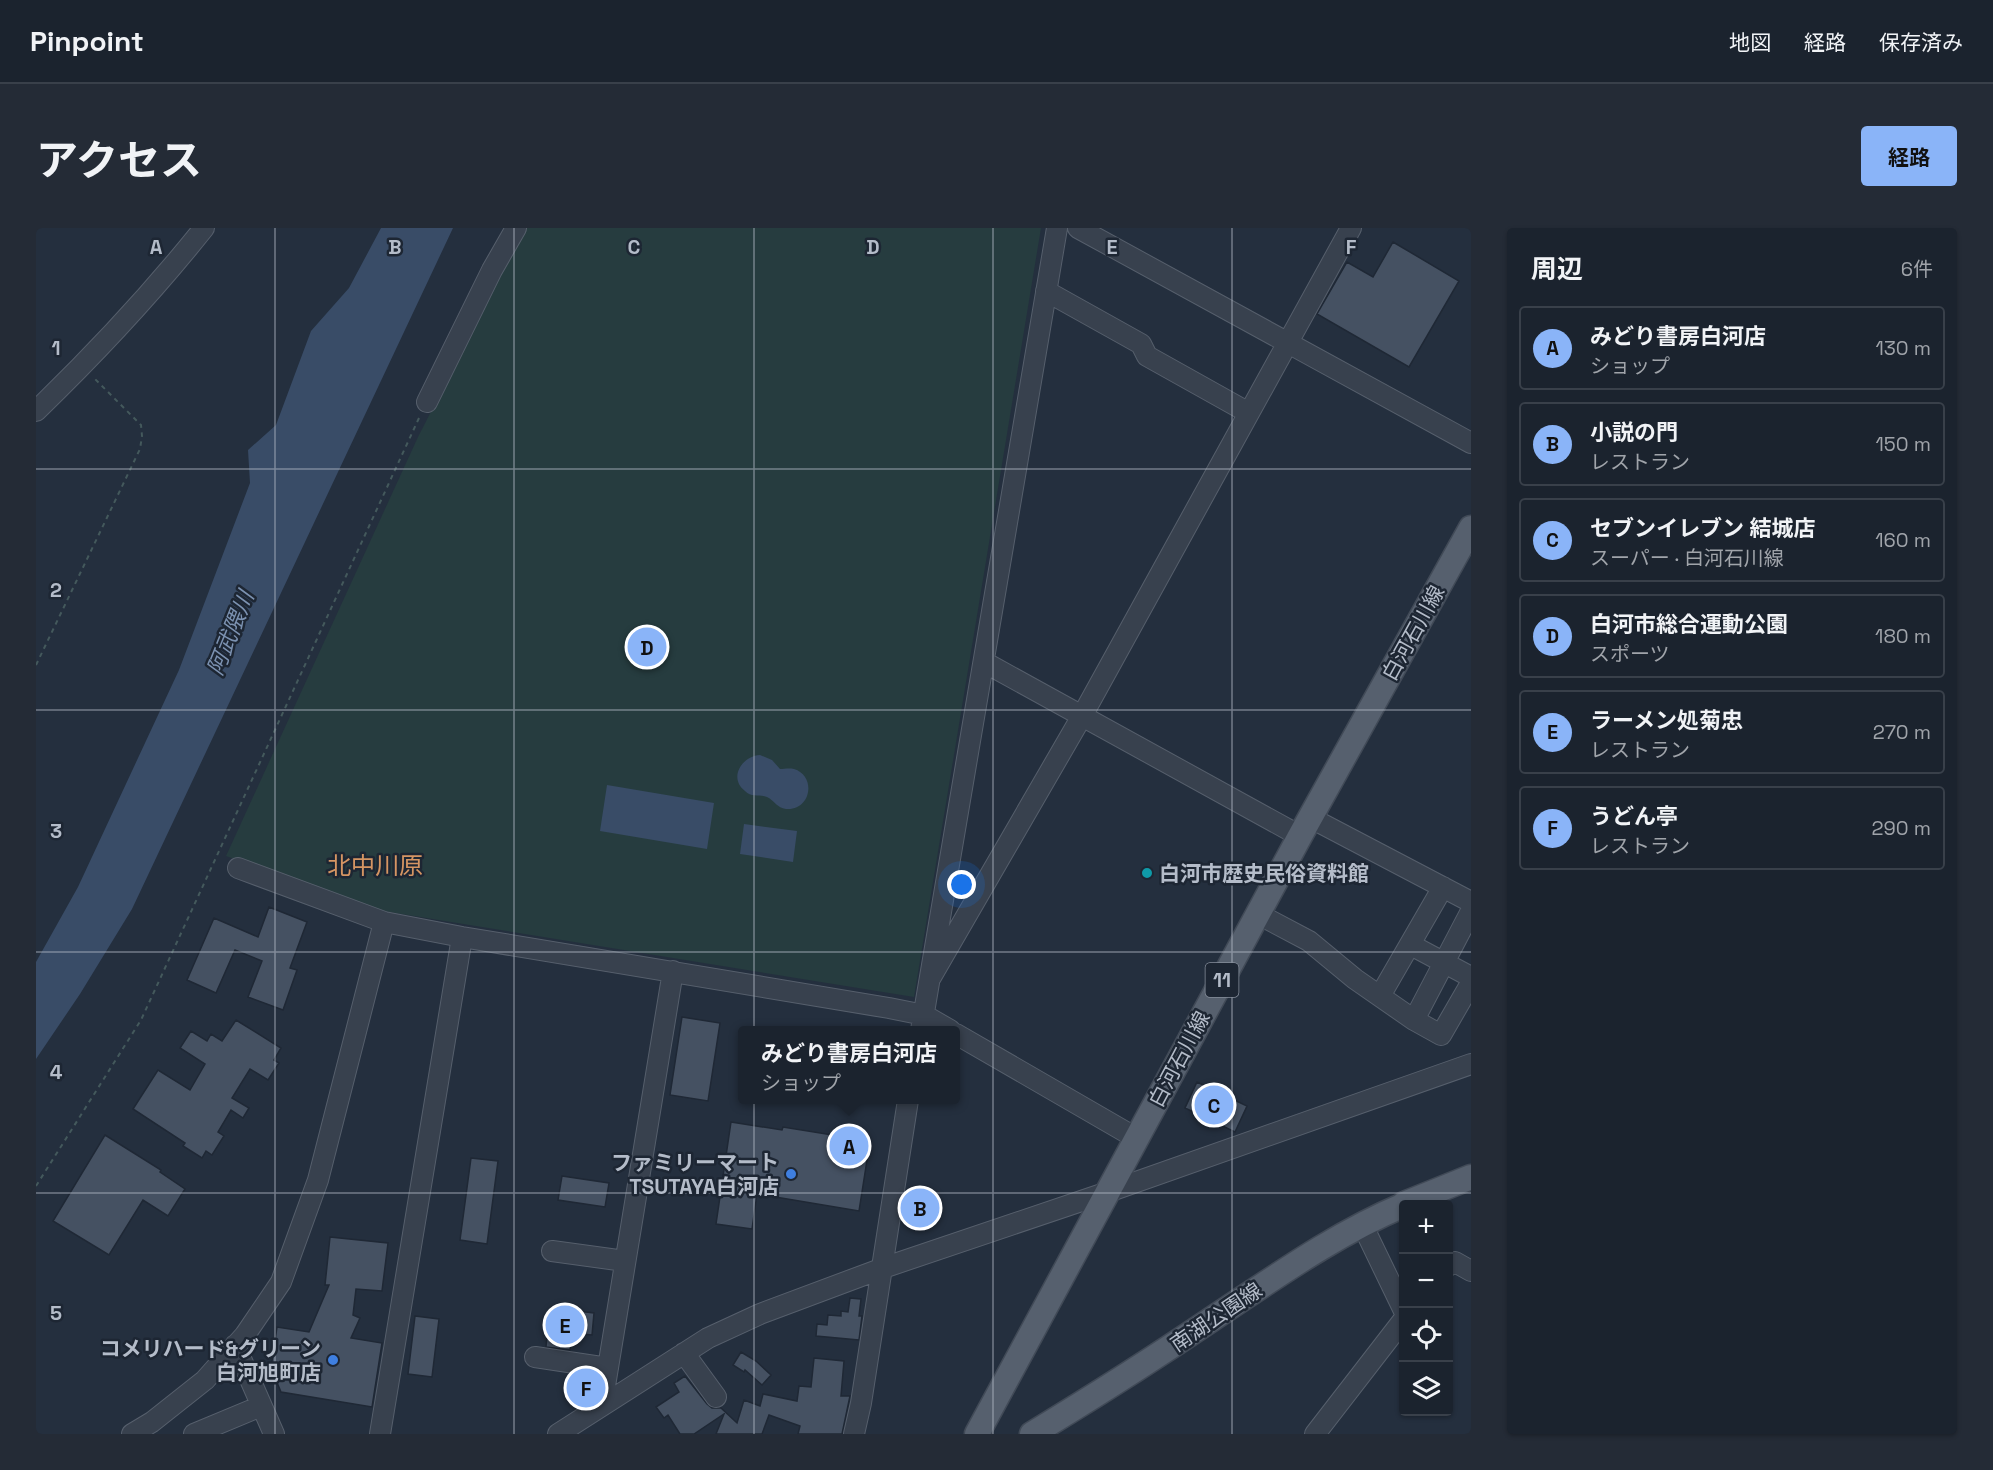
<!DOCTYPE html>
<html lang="ja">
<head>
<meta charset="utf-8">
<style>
	body { margin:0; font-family:"Space Grotesk","Noto Sans JP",sans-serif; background:#242b36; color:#f1f3f6 }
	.controls { position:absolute; right:18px; bottom:18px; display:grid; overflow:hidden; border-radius:6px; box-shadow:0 2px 4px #0004 }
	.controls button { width:54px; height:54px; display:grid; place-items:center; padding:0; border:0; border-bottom:2px solid #39404a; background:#1b232e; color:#f1f3f6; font:30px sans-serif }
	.you { position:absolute; left:926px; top:657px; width:21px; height:21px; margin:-15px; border:4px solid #fff; border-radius:50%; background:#1a73e8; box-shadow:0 0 0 9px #1a73e833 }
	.badge { display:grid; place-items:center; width:39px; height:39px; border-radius:50%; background:#8ab4f8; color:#111; font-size:20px; font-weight:700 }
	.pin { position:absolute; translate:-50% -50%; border:3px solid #fff; box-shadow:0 2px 6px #0006 }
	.popup { position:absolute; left:702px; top:798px; width:222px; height:78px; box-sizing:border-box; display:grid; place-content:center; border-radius:6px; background:#1b232e; filter:drop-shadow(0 2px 4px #0005); font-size:20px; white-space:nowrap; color:#a0a4aa }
	.popup b { font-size:22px; color:#f1f3f6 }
	.popup::after { content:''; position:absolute; left:50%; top:100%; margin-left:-12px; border:12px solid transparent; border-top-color:#1b232e }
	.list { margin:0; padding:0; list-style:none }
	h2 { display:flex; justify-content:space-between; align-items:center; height:78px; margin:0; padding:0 24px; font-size:26px }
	h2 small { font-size:20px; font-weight:400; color:#a0a4aa }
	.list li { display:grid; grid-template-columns:39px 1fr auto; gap:18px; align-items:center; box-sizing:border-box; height:84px; margin:0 12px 12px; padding:0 12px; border:2px solid #39404a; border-radius:6px }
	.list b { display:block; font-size:22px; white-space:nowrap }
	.list p { margin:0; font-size:20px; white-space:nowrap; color:#a0a4aa }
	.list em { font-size:20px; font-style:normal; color:#a0a4aa }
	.icon { flex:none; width:33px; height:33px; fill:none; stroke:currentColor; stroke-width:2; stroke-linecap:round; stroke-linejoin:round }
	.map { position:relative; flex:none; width:1435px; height:1206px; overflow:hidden; border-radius:6px }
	header { display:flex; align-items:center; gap:36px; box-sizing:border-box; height:84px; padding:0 30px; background:#1b232e; border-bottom:2px solid #39404a }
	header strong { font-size:28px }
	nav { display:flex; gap:33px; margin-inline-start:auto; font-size:21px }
	.intro { display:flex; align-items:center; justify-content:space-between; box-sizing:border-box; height:144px; padding:0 36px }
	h1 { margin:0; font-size:42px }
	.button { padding:15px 27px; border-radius:6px; background:#8ab4f8; color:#111; font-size:21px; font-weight:700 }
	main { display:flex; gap:36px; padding:0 36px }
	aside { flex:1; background:#1b232e; border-radius:6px; box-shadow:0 2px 4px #0004 }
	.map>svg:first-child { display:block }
	.green { fill:#263c3f }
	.water { fill:#394c67 }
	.building { fill:#455162; stroke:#1f2835; stroke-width:1.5 }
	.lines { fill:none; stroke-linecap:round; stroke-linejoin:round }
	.minor-casing { stroke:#565f6c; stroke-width:22 }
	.major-casing { stroke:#414a57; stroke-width:27 }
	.path { stroke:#44595c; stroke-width:2; stroke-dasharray:4.5 4.5; stroke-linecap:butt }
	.minor { stroke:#38414e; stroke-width:20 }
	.major { stroke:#56606e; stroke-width:24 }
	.grid { fill:none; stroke:#b4bcc9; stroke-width:1.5; stroke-opacity:0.55 }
	.culture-dot { fill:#0f9aa8; stroke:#1d2633; stroke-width:2 }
	.shop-dot { fill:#3f7fe0; stroke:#1d2633; stroke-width:2 }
	.labels { text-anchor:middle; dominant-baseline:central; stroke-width:5; stroke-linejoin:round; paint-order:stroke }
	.shield { fill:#1d2633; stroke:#878f9c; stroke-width:1.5 }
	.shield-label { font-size:20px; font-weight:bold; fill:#b4bcc9 }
	.street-label { font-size:21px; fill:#b4bcc9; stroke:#1d2633 }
	.poi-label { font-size:21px; font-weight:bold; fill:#b4bcc9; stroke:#1d2633; text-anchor:end }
	.water-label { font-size:22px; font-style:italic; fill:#7c92b1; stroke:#1d2633 }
	.quarter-label { font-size:24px; fill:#d59563; stroke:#1d2633 }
	.grid-label { font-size:20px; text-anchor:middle; font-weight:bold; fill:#b4bcc9; stroke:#1d2633; stroke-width:5; stroke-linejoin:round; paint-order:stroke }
</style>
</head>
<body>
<header>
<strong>Pinpoint</strong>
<nav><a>地図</a><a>経路</a><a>保存済み</a></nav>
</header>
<div class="intro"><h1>アクセス</h1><a class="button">経路</a></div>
<main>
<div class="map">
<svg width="1435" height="1206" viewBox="0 0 1435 1206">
	<rect width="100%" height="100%" fill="#242f3e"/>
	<path class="green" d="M 489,0 L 1005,0 L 878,769 L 347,683 L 190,628 L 382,209 Z"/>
	<path class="water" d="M 345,0 L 417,0 L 96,681 L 44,766 L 0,831 L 0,734 L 42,659 L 143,442 L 214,255 L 212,222 L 240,197 L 275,103 L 313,60 Z
		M 724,527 L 736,532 L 744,541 C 748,541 753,540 758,541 C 781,548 775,583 750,581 C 741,580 739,573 731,569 C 724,566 716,570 709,563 C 692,550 706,528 724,527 Z
		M 571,557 L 678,575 L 671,621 L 564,603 Z
		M 708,596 L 761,603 L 757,634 L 704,626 Z"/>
	<path class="building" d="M 1357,14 L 1423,53 L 1373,139 L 1281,86 L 1311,34 L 1337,49 Z
		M 233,679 L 271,694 L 254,740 L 261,742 L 247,782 L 212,769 L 226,733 L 199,722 L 180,765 L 151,752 L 178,690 L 222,709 Z
		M 646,789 L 684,795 L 672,873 L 634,867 Z
		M 200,792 L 245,820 L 238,832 L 243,835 L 232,852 L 214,841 L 196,870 L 213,880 L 207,890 L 195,882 L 182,904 L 188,908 L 176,927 L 170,923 L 166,930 L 147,918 L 149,915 L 97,881 L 122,842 L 154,862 L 169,836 L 144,820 L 155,803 L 171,813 L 175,806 L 186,813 Z
		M 1161,854 L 1211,878 L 1199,904 L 1149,880 Z
		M 695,894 L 746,902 L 747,899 L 834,913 L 823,983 L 721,966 L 716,1001 L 680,996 Z
		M 69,907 L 125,942 L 124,944 L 149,961 L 132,988 L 107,972 L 73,1027 L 17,993 Z
		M 435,930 L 462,933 L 451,1016 L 424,1012 Z
		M 526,948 L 573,955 L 569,979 L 522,972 Z
		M 294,1009 L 352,1015 L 346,1063 L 320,1061 L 317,1087 L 324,1090 L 315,1110 L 346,1115 L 336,1179 L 245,1164 L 235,1140 L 241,1099 L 273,1104 L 293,1057 L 289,1057 Z
		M 814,1070 L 825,1071 L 823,1088 L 826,1088 L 823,1112 L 780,1108 L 781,1096 L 791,1097 L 792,1087 L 805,1088 L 805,1083 L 812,1084 Z
		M 517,1080 L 558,1085 L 556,1107 L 536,1105 L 534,1122 L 510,1119 L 511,1107 L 513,1107 Z
		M 379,1088 L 403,1091 L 396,1149 L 372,1146 Z
		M 705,1124 L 720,1133 L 735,1147 L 726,1157 L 709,1142 L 708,1144 L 697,1137 Z
		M 778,1130 L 808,1133 L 805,1168 L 814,1168 L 806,1206 L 762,1206 L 764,1198 L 733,1187 L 726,1206 L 680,1206 L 688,1186 L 658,1206 L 644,1206 L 632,1187 L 628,1190 L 620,1179 L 643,1164 L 638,1155 L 649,1148 L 671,1176 L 676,1180 L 685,1180 L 701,1195 L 708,1172 L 724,1178 L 727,1166 L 761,1173 L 763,1158 L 775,1159 Z"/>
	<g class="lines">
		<g class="minor-casing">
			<path id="minor" d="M 1042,0 L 1435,215
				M 1010,63 L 1105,116 L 1111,128 L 1213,185
				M 391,174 L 456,42 L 480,0
				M 0,183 C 60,125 116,65 168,0
				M 948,434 L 1264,608
				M 1275,590 L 1435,674
				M 202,640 L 348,694 L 426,709 L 853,780 L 888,787 L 914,802
				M 1222,686 L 1273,713 L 1319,751 L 1378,792 L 1405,807 L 1435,755
				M 1375,717 L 1435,749
				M 895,749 L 1046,488 L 1315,0
				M 1344,768 L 1407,659
				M 1378,792 L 1435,683
				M 885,802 L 1021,0
				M 920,806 L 1100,910
				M 1326,996 L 1368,1083
				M 516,1023 L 589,1033
				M 1412,1038 L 1419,1034 L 1435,1043
				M 199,1117 L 238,1206
				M 648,1125 L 680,1169
				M 499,1129 L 572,1140
				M 569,1174 L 569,1158 L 637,743
				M 96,1206 L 116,1194 L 169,1152 L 209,1107 L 245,1054 L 282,952 L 348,694
				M 158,1206 L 225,1178
				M 344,1206 L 426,709
				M 522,1206 L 672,1110 L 724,1086 L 847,1040 L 1069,965 L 1435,836
				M 818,1206 L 825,1175 L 872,872
				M 1279,1206 L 1368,1091"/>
		</g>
		<g class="major-casing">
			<path id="major" d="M 1368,976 L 1435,949
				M 941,1206 L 1264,608 L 1435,300
				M 996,1206 C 1057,1169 1117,1131 1176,1091 C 1238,1050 1299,1006 1368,977"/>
		</g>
		<path class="path" d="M 0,437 L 104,221 L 106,208 L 105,197 L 58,150
			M 0,958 L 105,792 L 383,190"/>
		<use href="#minor" class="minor"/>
		<use href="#major" class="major"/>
	</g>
	<path class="grid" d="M 239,0 L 239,1206M 478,0 L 478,1206M 718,0 L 718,1206M 957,0 L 957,1206M 1196,0 L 1196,1206M 0,241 L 1435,241M 0,482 L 1435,482M 0,724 L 1435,724M 0,965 L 1435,965"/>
	<circle class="culture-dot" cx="1111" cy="645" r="6"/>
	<g class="shop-dot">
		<circle cx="755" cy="946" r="6"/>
		<circle cx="297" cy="1132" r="6"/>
	</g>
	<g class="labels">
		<rect class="shield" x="1169.5" y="735" width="33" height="34" rx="4.5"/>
		<g class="shield-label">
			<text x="1186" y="752">11</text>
		</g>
		<g class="street-label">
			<text transform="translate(1377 405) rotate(-61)">白河石川線</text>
			<text transform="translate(1143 831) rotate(-62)">白河石川線</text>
			<text transform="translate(1180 1089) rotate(-34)">南湖公園線</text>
		</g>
		<g class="poi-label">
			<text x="1123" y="645" text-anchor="start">白河市歴史民俗資料館</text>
			<text x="743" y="934">ファミリーマート<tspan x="743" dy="24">TSUTAYA白河店</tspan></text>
			<text x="285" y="1120">コメリハード&amp;グリーン<tspan x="285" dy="24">白河旭町店</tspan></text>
		</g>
		<g class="water-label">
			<text transform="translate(194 405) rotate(-68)">阿武隈川</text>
		</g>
		<g class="quarter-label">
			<text x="339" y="637">北中川原</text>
		</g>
	</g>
	<g class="grid-label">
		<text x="120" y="26">A</text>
		<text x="359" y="26">B</text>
		<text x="598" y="26">C</text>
		<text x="837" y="26">D</text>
		<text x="1076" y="26">E</text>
		<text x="1315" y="26">F</text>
		<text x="20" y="127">1</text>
		<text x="20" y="369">2</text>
		<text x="20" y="610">3</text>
		<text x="20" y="851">4</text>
		<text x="20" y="1092">5</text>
	</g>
</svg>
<div class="controls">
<button>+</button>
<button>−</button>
<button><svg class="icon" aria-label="locate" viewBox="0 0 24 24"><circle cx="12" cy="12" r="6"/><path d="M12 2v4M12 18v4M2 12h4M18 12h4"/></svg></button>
<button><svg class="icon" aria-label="layers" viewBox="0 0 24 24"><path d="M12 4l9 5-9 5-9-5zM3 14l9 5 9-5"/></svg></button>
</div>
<div class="you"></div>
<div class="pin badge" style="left:813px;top:918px">A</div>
<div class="popup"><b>みどり書房白河店</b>ショップ</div>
<div class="pin badge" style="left:884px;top:980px">B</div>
<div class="pin badge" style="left:1178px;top:877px">C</div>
<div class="pin badge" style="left:611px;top:419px">D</div>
<div class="pin badge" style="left:529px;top:1097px">E</div>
<div class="pin badge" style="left:550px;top:1160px">F</div>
</div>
<aside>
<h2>周辺<small>6件</small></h2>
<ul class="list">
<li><span class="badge">A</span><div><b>みどり書房白河店</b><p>ショップ</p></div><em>130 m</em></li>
<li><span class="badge">B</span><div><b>小説の門</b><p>レストラン</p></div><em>150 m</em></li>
<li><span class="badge">C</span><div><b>セブンイレブン 結城店</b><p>スーパー · 白河石川線</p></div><em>160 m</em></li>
<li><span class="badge">D</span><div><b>白河市総合運動公園</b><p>スポーツ</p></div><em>180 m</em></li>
<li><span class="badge">E</span><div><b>ラーメン処菊忠</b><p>レストラン</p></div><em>270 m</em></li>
<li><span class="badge">F</span><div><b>うどん亭</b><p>レストラン</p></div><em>290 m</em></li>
</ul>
</aside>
</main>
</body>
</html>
